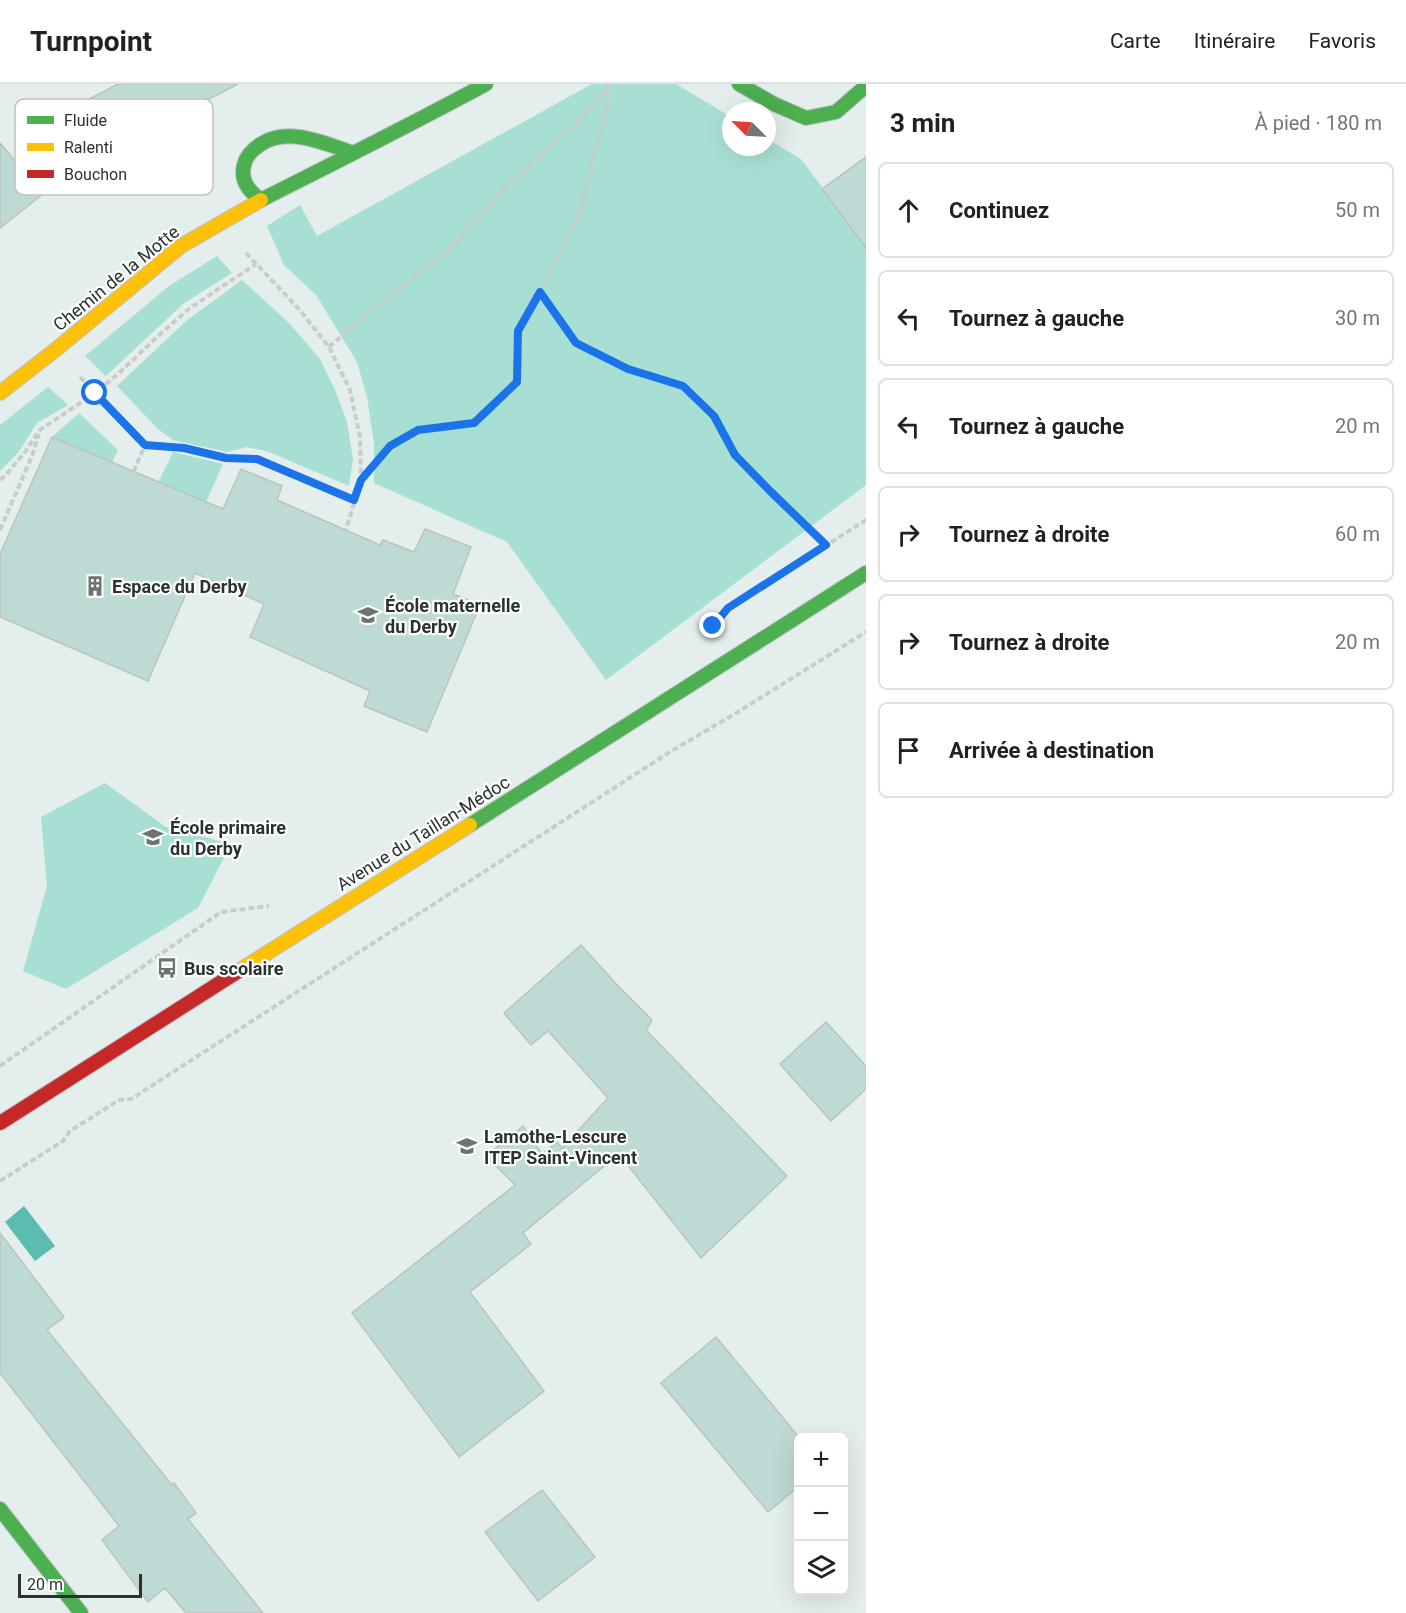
<!DOCTYPE html>
<html lang="fr">
<head>
<meta charset="utf-8">
<style>
	body { margin:0; font-family:Roboto,sans-serif; background:#f2f2f2; color:#202124 }
	.controls { position:absolute; right:18px; bottom:18px; display:grid; overflow:hidden; border-radius:9px; box-shadow:0 6px 24px #0002 }
	.controls button { width:54px; height:54px; display:grid; place-items:center; padding:0; border:0; border-bottom:2px solid #e0e0e0; background:#fff; color:#202124; font:30px sans-serif }
	.compass { position:absolute; left:722px; top:18px; width:54px; height:54px; border-radius:50%; background:#fff; box-shadow:0 6px 24px #0002; rotate:294deg }
	.scale { position:absolute; left:18px; bottom:15px; width:124px; box-sizing:border-box; padding-left:6px; border:3px solid #2a3230; border-top:0; font-size:16px; line-height:21px; white-space:nowrap; color:#2a3230; -webkit-text-stroke:4px #fff; paint-order:stroke }
	.stop { position:absolute; width:18px; height:18px; margin:-14px; border:4px solid #1a73e8; border-radius:50%; background:#fff }
	.stop.end { background:#1a73e8; border-color:#fff; box-shadow:0 2px 6px #0008 }
	.list { margin:0; padding:0; list-style:none }
	h2 { display:flex; justify-content:space-between; align-items:center; height:78px; margin:0; padding:0 24px; font-size:26px }
	h2 small { font-size:20px; font-weight:400; color:#757577 }
	.list li { display:grid; grid-template-columns:39px 1fr auto; gap:18px; align-items:center; box-sizing:border-box; height:96px; margin:0 12px 12px; padding:0 12px; border:2px solid #e0e0e0; border-radius:9px }
	.list b { display:block; font-size:22px; white-space:nowrap }
	.list em { font-size:20px; font-style:normal; color:#757577 }
	.icon { flex:none; width:33px; height:33px; fill:none; stroke:currentColor; stroke-width:2; stroke-linecap:round; stroke-linejoin:round }
	.map { position:relative; flex:none; width:866px; height:1529px; overflow:hidden }
	header { display:flex; align-items:center; gap:36px; box-sizing:border-box; height:84px; padding:0 30px; background:#fff; border-bottom:2px solid #e0e0e0 }
	header strong { font-size:28px }
	nav { display:flex; gap:33px; margin-inline-start:auto; font-size:21px }
	main { display:flex }
	aside { flex:1; background:#fff }
	.map>svg:first-child { display:block }
	.green { fill:#a7dfd5 }
	.water { fill:#5abdb0 }
	.building { fill:#bedad5; stroke:#bac3c1; stroke-width:1.5 }
	.lines { fill:none; stroke-linecap:round; stroke-linejoin:round }
	.fast-casing { stroke:#bac1c0; stroke-width:16 }
	.slow-casing { stroke:#bac1c0; stroke-width:16 }
	.jam-casing { stroke:#bac1c0; stroke-width:16 }
	.path { stroke:#c8cccb; stroke-width:4; stroke-dasharray:6 3; stroke-linecap:butt }
	.fast { stroke:#4caf50; stroke-width:14 }
	.slow { stroke:#ffc107; stroke-width:14 }
	.jam { stroke:#c62828; stroke-width:14 }
	.route { stroke:#1a73e8; stroke-width:8 }
	.labels { text-anchor:middle; dominant-baseline:central; stroke-width:4.5; stroke-linejoin:round; paint-order:stroke }
	.street-label { font-size:18px; fill:#2a3230; stroke:#fff }
	.poi-label { font-size:18px; font-weight:bold; fill:#2a3230; stroke:#fff; text-anchor:start }
	.key { fill:#fff; stroke:#bfc2c1; stroke-width:1.5 }
	.key-label { font-size:16px; fill:#2a3230 }
</style>
</head>
<body>
<header>
<strong>Turnpoint</strong>
<nav><a>Carte</a><a>Itinéraire</a><a>Favoris</a></nav>
</header>
<main>
<div class="map">
<svg width="866" height="1529" viewBox="0 0 866 1529">
	<rect width="100%" height="100%" fill="#e4eeec"/>
	<path class="green" d="M 592,0 L 676,0 L 731,33 L 731,63 L 767,63 L 767,55 L 801,75 L 866,162 L 866,401 L 606,596 L 507,458 L 374,399 L 374,360 L 367,313 L 357,278 L 316,211 L 284,181 L 267,142 L 300,121 L 317,152 Z
		M 217,172 L 232,189 L 183,220 L 106,292 L 85,272 L 169,202 Z
		M 242,196 L 289,239 L 320,275 L 336,308 L 347,338 L 353,375 L 349,402 L 269,368 L 247,363 L 227,368 L 173,356 L 158,345 L 117,302 L 186,237 Z
		M 48,303 L 68,321 L 37,339 L 18,369 L 0,387 L 0,341 Z
		M 79,329 L 118,366 L 112,378 L 52,353 Z
		M 173,368 L 223,380 L 206,418 L 159,397 Z
		M 105,699 L 166,743 L 231,760 L 198,824 L 66,905 L 23,887 L 47,802 L 41,733 Z"/>
	<path class="water" d="M 24,1122 L 55,1162 L 35,1177 L 5,1138 Z"/>
	<path class="building" d="M 118,0 L 238,0 L 166,37 L 183,67 L 128,95 L 111,63 L 93,72 L 68,26 Z
		M 0,59 L 43,110 L 0,144 Z
		M 866,73 L 866,164 L 822,105 Z
		M 52,353 L 223,425 L 241,385 L 282,402 L 277,416 L 380,461 L 383,456 L 414,468 L 425,445 L 471,463 L 453,510 L 480,521 L 427,648 L 364,622 L 370,607 L 250,553 L 264,520 L 195,489 L 148,597 L 0,533 L 0,470 Z
		M 581,861 L 619,903 L 652,936 L 646,946 L 787,1092 L 701,1174 L 619,1070 L 523,1149 L 531,1160 L 470,1208 L 544,1307 L 459,1373 L 352,1229 L 515,1101 L 486,1072 L 523,1042 L 542,1070 L 557,1058 L 562,1064 L 608,1014 L 548,947 L 531,961 L 504,929 Z
		M 826,938 L 866,982 L 866,1005 L 831,1037 L 780,980 Z
		M 0,1149 L 64,1233 L 47,1246 L 172,1401 L 174,1399 L 196,1429 L 188,1435 L 263,1529 L 186,1529 L 165,1504 L 148,1518 L 102,1456 L 119,1442 L 0,1289 Z
		M 716,1253 L 798,1352 L 798,1403 L 768,1428 L 661,1299 Z
		M 542,1406 L 595,1473 L 538,1517 L 485,1448 Z"/>
	<g class="lines">
		<g class="fast-casing">
			<path id="fast" d="M 739,0 L 774,20 L 806,34 L 836,28 L 866,2
				M 354,69 C 325,60 289,42 261,60 C 253,65 246,72 244,81 C 240,97 249,107 261,116 C 336,78 412,40 486,0
				M 470,741 L 866,489
				M 0,1425 L 81,1529"/>
		</g>
		<g class="slow-casing">
			<path id="slow" d="M 0,309 L 54,267 L 181,162 L 261,116
				M 237,888 L 470,741"/>
		</g>
		<g class="jam-casing">
			<path id="jam" d="M 0,1039 L 237,888"/>
		</g>
		<path class="path" d="M 246,169 L 298,224 L 329,263 L 350,306 L 360,353 L 361,396 L 346,446
			M 540,208 L 576,259 L 628,285 L 683,302 L 714,332 L 735,371 L 770,407 L 827,461
			M 329,263 L 382,217 L 450,165 L 510,99 L 592,24 L 607,2
			M 80,293 L 145,361 L 132,391
			M 145,361 L 184,364 L 227,374 L 257,375 L 354,416
			M 0,396 L 5,392 L 25,368 L 40,346 L 95,309 L 118,290 L 158,252 L 190,224 L 256,180
			M 361,396 L 390,362 L 418,346 L 474,339 L 517,298 L 518,247 L 540,208 L 579,131 L 608,19 L 608,0
			M 0,446 L 32,372 L 39,350
			M 720,534 L 728,524 L 866,436
			M 0,982 L 221,828 L 269,822
			M 0,1097 L 63,1057 L 70,1047 L 119,1016 L 131,1015 L 673,666 L 733,631 L 866,548"/>
		<use href="#fast" class="fast"/>
		<use href="#slow" class="slow"/>
		<use href="#jam" class="jam"/>
	</g>
	<g class="lines">
		<path class="route" d="M 95,309 L 145,361 L 184,364 L 226,374 L 257,375 L 354,416 L 361,396 L 390,362 L 418,346 L 474,339 L 517,298 L 518,247 L 540,208 L 576,259 L 628,285 L 683,302 L 714,332 L 735,371 L 770,407 L 826,461 L 728,524 L 713,542"/>
	</g>
	<defs>
		<g id="building-bare" transform="scale(1.62)"><path d="M-4-6H4V6H1V3H-1V6H-4ZM-2.5-4.3h1.7v1.8h-1.7ZM.8-4.3h1.7v1.8H.8ZM-2.5-1h1.7V.8h-1.7ZM.8-1h1.7V.8H.8Z" fill="#6b7472" stroke="#fff" stroke-width="2.5" paint-order="stroke"/></g>
		<g id="school-bare" transform="scale(1.62)"><path d="M0-5L7-2L0 1L-7-2ZM-4 1L0 2.5L4 1V4Q0 6-4 4Z" fill="#6b7472" stroke="#fff" stroke-width="2.5" paint-order="stroke"/></g>
		<g id="bus-bare" transform="scale(1.62)"><path d="M-5-6H5V4H4V6H2V4H-2V6H-4V4H-5ZM-3.5-4V0h7V-4ZM-3.5 1.2v1.5H-2V1.2ZM2 1.2v1.5H3.5V1.2Z" fill="#6b7472" stroke="#fff" stroke-width="2.5" paint-order="stroke"/></g>
	</defs>
	<g fill-rule="evenodd">
		<use href="#building-bare" x="95" y="502"/>
		<use href="#school-bare" x="368" y="531"/>
		<use href="#school-bare" x="153" y="753"/>
		<use href="#bus-bare" x="167" y="884"/>
		<use href="#school-bare" x="467" y="1062"/>
	</g>
	<g class="labels">
		<g class="street-label">
			<text transform="translate(116 194) rotate(-39)">Chemin de la Motte</text>
			<text transform="translate(423 749) rotate(-32)">Avenue du Taillan-Médoc</text>
		</g>
		<g class="poi-label">
			<text x="112" y="502">Espace du Derby</text>
			<text x="385" y="521">École maternelle<tspan x="385" dy="21">du Derby</tspan></text>
			<text x="170" y="743">École primaire<tspan x="170" dy="21">du Derby</tspan></text>
			<text x="184" y="884">Bus scolaire</text>
			<text x="484" y="1052">Lamothe-Lescure<tspan x="484" dy="21">ITEP Saint-Vincent</tspan></text>
		</g>
	</g>
	<rect x="15" y="15" width="198" height="96" rx="9" class="key"/>
	<rect x="27" y="32" width="27" height="8" fill="#4caf50"/>
	<rect x="27" y="59" width="27" height="8" fill="#ffc107"/>
	<rect x="27" y="86" width="27" height="8" fill="#c62828"/>
	<g class="key-label">
		<text x="64" y="42">Fluide</text>
		<text x="64" y="69">Ralenti</text>
		<text x="64" y="96">Bouchon</text>
	</g>
</svg>
<div class="controls">
<button>+</button>
<button>−</button>
<button><svg class="icon" aria-label="layers" viewBox="0 0 24 24"><path d="M12 4l9 5-9 5-9-5zM3 14l9 5 9-5"/></svg></button>
</div>
<svg class="compass" viewBox="-18 -18 36 36"><path d="M0-13l5 13h-10z" fill="#e53935"/><path d="M0 13l5-13h-10z" fill="#757577"/></svg>
<div class="scale">20 m</div>
<div class="stop" style="left:95px;top:309px"></div>
<div class="stop end" style="left:713px;top:542px"></div>
</div>
<aside>
<h2>3 min<small>À pied · 180 m</small></h2>
<ul class="list">
<li><svg class="icon" aria-label="ahead" viewBox="0 0 24 24"><path d="M12 20V5M6 11l6-6 6 6"/></svg><div><b>Continuez</b></div><em>50 m</em></li>
<li><svg class="icon" aria-label="left" viewBox="0 0 24 24"><path d="M17 20v-9H6M10 6l-5 5 5 5"/></svg><div><b>Tournez à gauche</b></div><em>30 m</em></li>
<li><svg class="icon" aria-label="left" viewBox="0 0 24 24"><path d="M17 20v-9H6M10 6l-5 5 5 5"/></svg><div><b>Tournez à gauche</b></div><em>20 m</em></li>
<li><svg class="icon" aria-label="right" viewBox="0 0 24 24"><path d="M7 20v-9h11M14 6l5 5-5 5"/></svg><div><b>Tournez à droite</b></div><em>60 m</em></li>
<li><svg class="icon" aria-label="right" viewBox="0 0 24 24"><path d="M7 20v-9h11M14 6l5 5-5 5"/></svg><div><b>Tournez à droite</b></div><em>20 m</em></li>
<li><svg class="icon" aria-label="arrive" viewBox="0 0 24 24"><path d="M6 21V4h12l-3 4 3 4H6"/></svg><div><b>Arrivée à destination</b></div></li>
</ul>
</aside>
</main>
</body>
</html>
